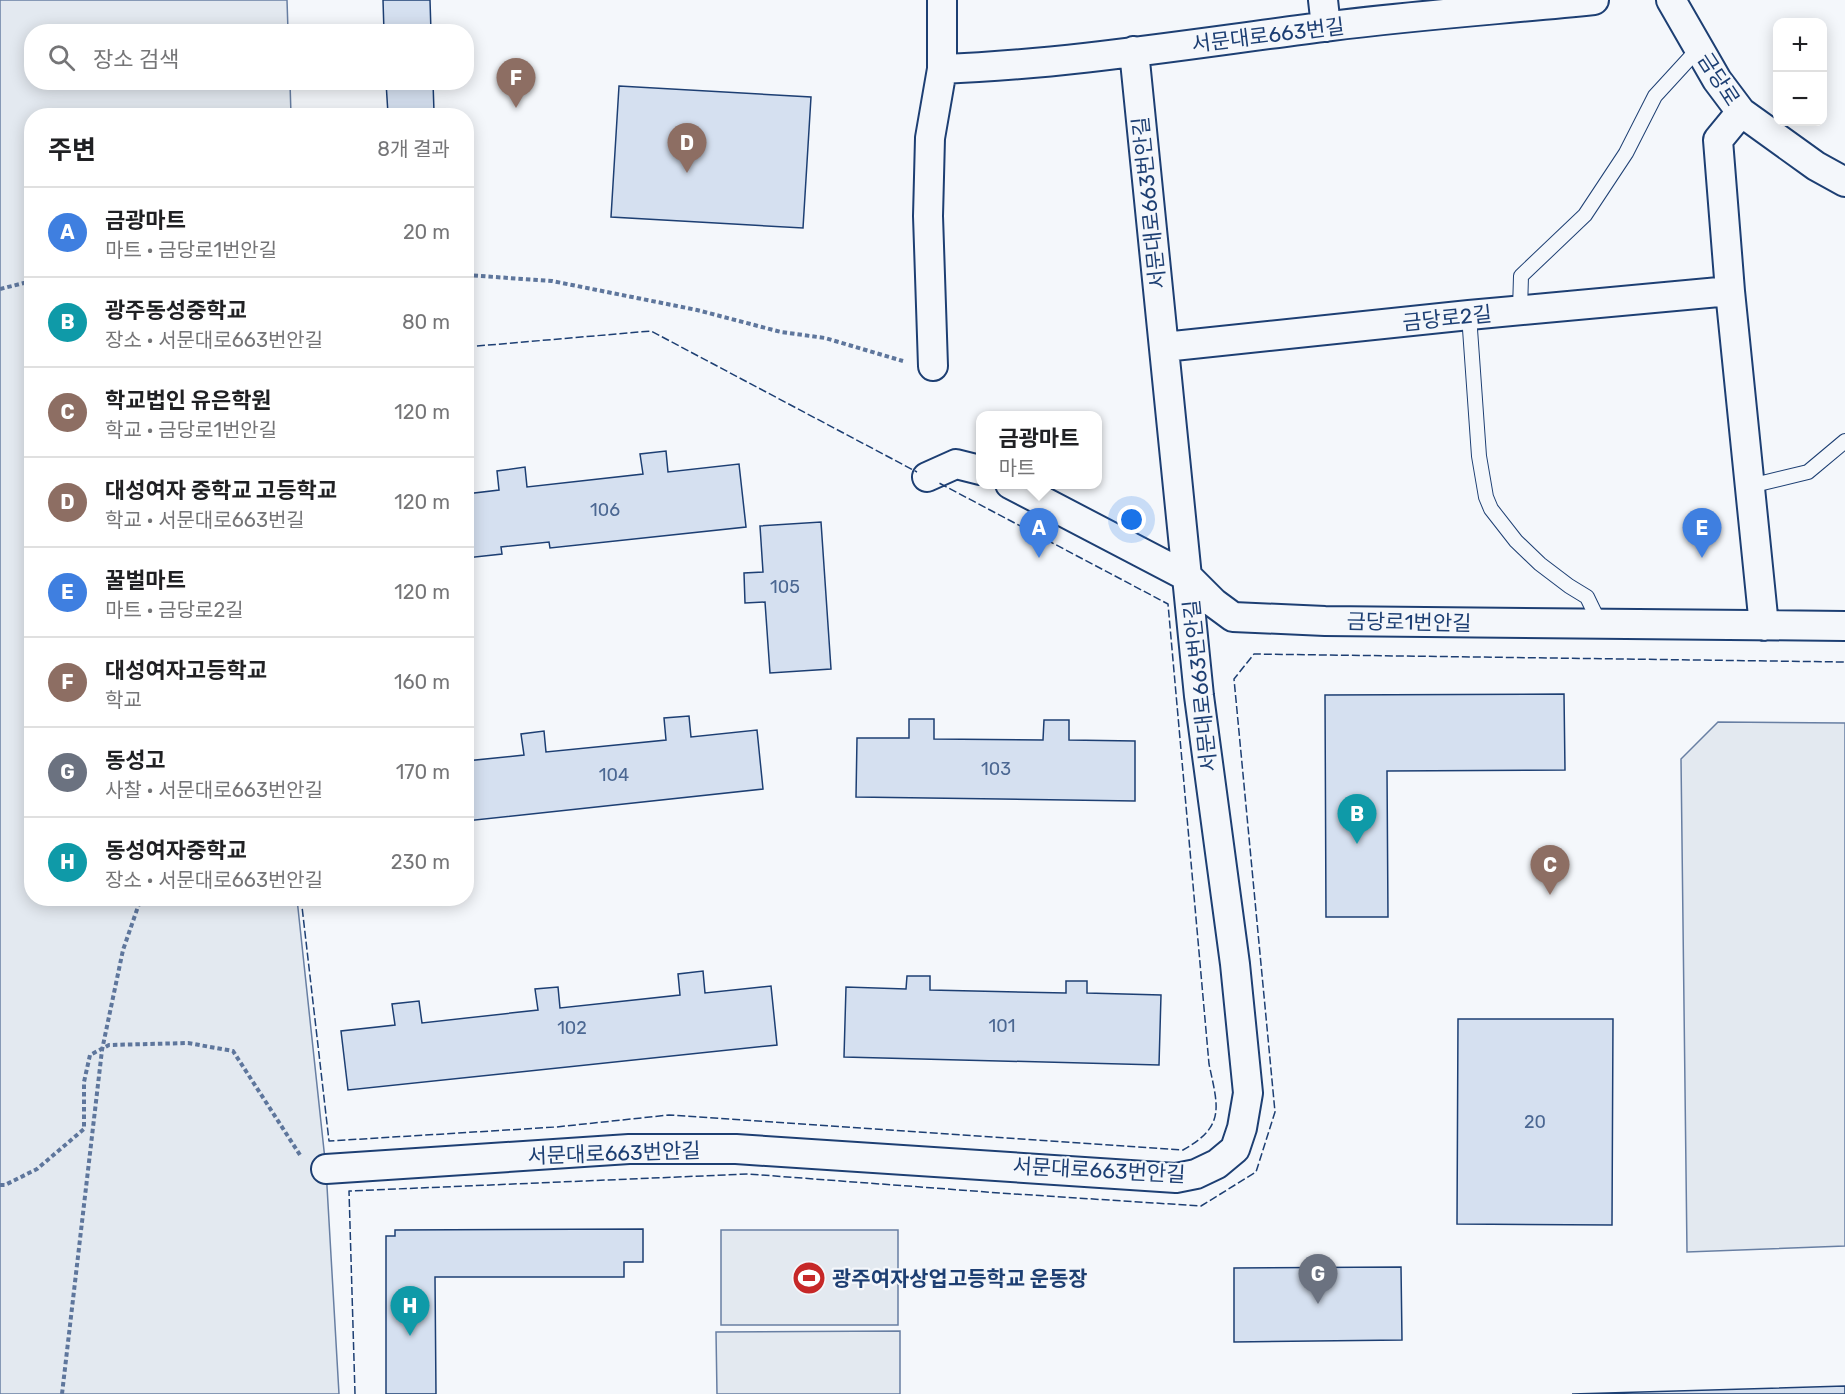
<!DOCTYPE html>
<html lang="ko">
<head>
<meta charset="utf-8">
<style>
	body { margin:0; font-family:Rubik,"Noto Sans KR",sans-serif; background:#f6f6f6; color:#202124 }
	.controls { position:absolute; right:18px; top:18px; display:grid; overflow:hidden; border-radius:12px; box-shadow:0 3px 15px #0003 }
	.controls button { width:54px; height:54px; display:grid; place-items:center; padding:0; border:0; border-bottom:2px solid #e0e0e0; background:#fff; color:#202124; font:30px sans-serif }
	.you { position:absolute; left:1132px; top:520px; width:21px; height:21px; margin:-15px; border:4px solid #fff; border-radius:50%; background:#1a73e8; box-shadow:0 0 0 9px #1a73e833 }
	.badge { display:grid; place-items:center; width:39px; height:39px; border-radius:50%; background:#7c3aed; color:#fff; font-size:20px; font-weight:700 }
	.pin { position:absolute; translate:-50% -50px; filter:drop-shadow(0 2px 3px #0008) }
	.pin::after { content:''; position:absolute; top:32px; width:21px; height:18px; background:inherit; clip-path:polygon(0 0,100% 0,50% 100%) }
	.popup { position:absolute; left:976px; top:411px; width:126px; height:78px; box-sizing:border-box; display:grid; place-content:center; border-radius:12px; background:#fff; filter:drop-shadow(0 2px 4px #0005); font-size:20px; white-space:nowrap; color:#757577 }
	.popup b { font-size:22px; color:#202124 }
	.popup::after { content:''; position:absolute; left:50%; top:100%; margin-left:-12px; border:12px solid transparent; border-top-color:#fff }
	.list { margin:0; padding:0; list-style:none }
	h2 { display:flex; justify-content:space-between; align-items:center; height:78px; margin:0; padding:0 24px; font-size:26px }
	h2 small { font-size:20px; font-weight:400; color:#757577 }
	.list li { display:grid; grid-template-columns:39px 1fr auto; gap:18px; align-items:center; box-sizing:border-box; height:90px; padding:0 24px; border-top:2px solid #e0e0e0 }
	.list b { display:block; font-size:22px; white-space:nowrap }
	.list p { margin:0; font-size:20px; white-space:nowrap; color:#757577 }
	.list em { font-size:20px; font-style:normal; color:#757577 }
	.icon { flex:none; width:33px; height:33px; fill:none; stroke:currentColor; stroke-width:2; stroke-linecap:round; stroke-linejoin:round }
	.map { position:relative; flex:none; width:1845px; height:1394px; overflow:hidden }
	.search { position:absolute; background:#fff; box-shadow:0 3px 15px #0003; left:24px; top:24px; width:450px; height:66px; display:flex; align-items:center; gap:15px; box-sizing:border-box; padding:0 21px; border-radius:24px; color:#757577; font-size:22px }
	.panel { position:absolute; background:#fff; box-shadow:0 3px 15px #0003; left:24px; top:108px; width:450px; height:798px; border-radius:24px }
	.map>svg:first-child { display:block }
	.green { fill:#e3e9f0; stroke:#687fa3; stroke-width:1.5 }
	.building { fill:#d5e0f0; stroke:#1d3f73; stroke-width:1.5 }
	.lines { fill:none; stroke-linecap:round; stroke-linejoin:round }
	.service-casing { stroke:#1d3f73; stroke-width:16 }
	.minor-casing { stroke:#1d3f73; stroke-width:32 }
	.path { stroke:#5e769c; stroke-width:4; stroke-dasharray:4.5 3; stroke-linecap:butt }
	.service { stroke:#f4f7fb; stroke-width:14 }
	.minor { stroke:#f4f7fb; stroke-width:28 }
	.fence { stroke:#1d3f73; stroke-width:1.5; stroke-dasharray:8 3; stroke-linecap:butt }
	.labels { text-anchor:middle; dominant-baseline:central; stroke-width:4.5; stroke-linejoin:round; paint-order:stroke }
	.number-label { font-size:18px; fill:#4b6792 }
	.street-label { font-size:21px; fill:#1d3f73; stroke:#f4f7fb }
	.poi-label { font-size:21px; font-weight:bold; fill:#1d3f73; stroke:#f4f7fb; text-anchor:start }
</style>
</head>
<body>
<div class="map">
<svg width="1845" height="1394" viewBox="0 0 1845 1394">
	<rect width="100%" height="100%" fill="#f4f7fb"/>
	<path class="green" d="M 0,0 L 287,0 L 288,31 L 32,32 L 32,82 L 290,83 L 291,115 L 32,116 L 32,898 L 297,899 L 326,1169 L 339,1394 L 0,1394 Z
		M 1718,722 L 1845,723 L 1845,1246 L 1687,1252 L 1681,759 Z
		M 721,1230 L 898,1230 L 898,1325 L 721,1325 Z
		M 900,1331 L 900,1394 L 717,1394 L 716,1332 Z"/>
	<path class="building" d="M 383,0 L 430,0 L 431,32 L 384,32 Z
		M 386,82 L 433,82 L 434,112 L 388,114 Z
		M 619,86 L 811,97 L 803,228 L 611,217 Z
		M 666,451 L 668,472 L 739,464 L 746,527 L 550,548 L 549,542 L 501,547 L 502,554 L 466,558 L 466,494 L 499,490 L 497,471 L 525,467 L 527,487 L 643,474 L 640,454 Z
		M 821,522 L 831,669 L 770,673 L 765,602 L 745,603 L 744,573 L 763,572 L 760,526 Z
		M 1564,694 L 1565,770 L 1387,771 L 1388,917 L 1326,917 L 1325,695 Z
		M 689,716 L 691,737 L 757,730 L 763,789 L 466,821 L 466,761 L 524,755 L 521,734 L 544,731 L 546,752 L 666,740 L 664,718 Z
		M 909,719 L 934,719 L 934,739 L 1043,740 L 1044,720 L 1069,720 L 1069,740 L 1135,741 L 1135,801 L 856,797 L 857,738 L 909,738 Z
		M 703,971 L 705,993 L 771,986 L 777,1045 L 348,1090 L 341,1031 L 395,1025 L 392,1004 L 419,1001 L 422,1023 L 538,1010 L 535,989 L 558,987 L 560,1008 L 680,995 L 678,974 Z
		M 907,976 L 930,976 L 930,990 L 1066,993 L 1066,981 L 1087,981 L 1087,993 L 1161,995 L 1159,1065 L 844,1057 L 846,987 L 906,989 Z
		M 1458,1019 L 1613,1019 L 1612,1225 L 1457,1224 Z
		M 643,1229 L 643,1262 L 624,1262 L 624,1277 L 435,1277 L 436,1394 L 386,1394 L 386,1236 L 395,1236 L 395,1230 Z
		M 1401,1267 L 1402,1340 L 1234,1342 L 1234,1268 Z
		M 1845,1386 L 1845,1394 L 1572,1394 Z"/>
	<g class="lines">
		<g class="service-casing">
			<path id="service" d="M 1520,310 L 1521,276 L 1585,215 L 1626,153 L 1655,96 L 1699,48
				M 1469,315 L 1479,456 L 1486,497 L 1491,509 L 1516,541 L 1540,564 L 1569,586 L 1587,597 L 1600,624
				M 1750,486 L 1808,472 L 1845,441"/>
		</g>
		<g class="minor-casing">
			<path id="minor" d="M 1323,0 L 1326,27
				M 1671,0 L 1717,80 L 1741,112 L 1816,166 L 1845,182
				M 942,69 C 1072,64 1202,42 1331,26 C 1418,15 1506,9 1594,0
				M 1741,112 L 1718,140 L 1730,291 L 1764,626
				M 1164,347 L 1469,315 L 1730,291
				M 933,366 L 928,216 L 930,138 L 942,69 L 942,0
				M 927,477 L 956,464 L 980,470
				M 1010,484 L 1188,577 L 1214,603 L 1233,617 L 1325,621 L 1845,626
				M 326,1169 L 629,1149 L 736,1149 L 1176,1178 L 1196,1174 L 1217,1164 L 1235,1149 L 1242,1128 L 1248,1093 L 1235,964 L 1199,696 L 1134,51"/>
		</g>
		<path class="path" d="M 466,275 L 552,281 L 697,310 L 781,332 L 825,338 L 903,361
			M 0,289 L 32,281
			M 0,1185 L 5,1185 L 37,1169 L 84,1129 L 84,1082 L 90,1055 L 109,1045 L 188,1043 L 233,1051 L 300,1155
			M 62,1394 L 102,1050 L 123,950 L 141,898"/>
		<use href="#service" class="service"/>
		<use href="#minor" class="minor"/>
		<path class="fence" d="M 466,347 L 651,331 L 917,472
			M 301,898 L 329,1141 L 556,1127 L 669,1115 L 1183,1150 C 1226,1126 1218,1107 1209,1064 L 1168,604 L 939,483
			M 355,1394 L 349,1191 L 748,1174 L 1000,1193 L 1201,1206 L 1256,1172 L 1275,1112 L 1234,679 L 1254,654 L 1845,662"/>
	</g>
	<defs>
		<g id="stadium-disc" transform="scale(1.725)"><circle r="9.5" fill="#c62828" stroke="#f4f7fb"/><path d="M0-5a6.5 5 0 1 0 0 10a6.5 5 0 1 0 0-10ZM-3.5-1.8h7v3.6h-7Z" fill="#fff"/></g>
	</defs>
	<g fill-rule="evenodd">
		<use href="#stadium-disc" x="809" y="1278"/>
	</g>
	<g class="labels">
		<g class="number-label">
			<text x="605" y="510">106</text>
			<text x="785" y="587">105</text>
			<text x="996" y="769">103</text>
			<text x="614" y="775">104</text>
			<text x="1002" y="1026">101</text>
			<text x="572" y="1028">102</text>
			<text x="1535" y="1122">20</text>
		</g>
		<g class="street-label">
			<text transform="translate(1268 35) rotate(-7)">서문대로663번길</text>
			<text transform="translate(1719 79) rotate(57)">금당로</text>
			<text transform="translate(1149 203) rotate(-96)">서문대로663번안길</text>
			<text transform="translate(1447 318) rotate(-6)">금당로2길</text>
			<text transform="translate(1409 622) rotate(1)">금당로1번안길</text>
			<text transform="translate(1200 686) rotate(-96)">서문대로663번안길</text>
			<text transform="translate(614 1153) rotate(-2)">서문대로663번안길</text>
			<text transform="translate(1099 1170) rotate(3)">서문대로663번안길</text>
		</g>
		<g class="poi-label">
			<text x="832" y="1278">광주여자상업고등학교 운동장</text>
		</g>
	</g>
</svg>
<div class="controls">
<button>+</button>
<button>−</button>
</div>
<div class="you"></div>
<div class="pin badge" style="left:1039px;top:558px;background:#3f7fe0">A</div>
<div class="popup"><b>금광마트</b>마트</div>
<div class="pin badge" style="left:1357px;top:844px;background:#0f9aa8">B</div>
<div class="pin badge" style="left:1550px;top:895px;background:#8d6e63">C</div>
<div class="pin badge" style="left:687px;top:173px;background:#8d6e63">D</div>
<div class="pin badge" style="left:1702px;top:558px;background:#3f7fe0">E</div>
<div class="pin badge" style="left:516px;top:108px;background:#8d6e63">F</div>
<div class="pin badge" style="left:1318px;top:1304px;background:#6b7280">G</div>
<div class="pin badge" style="left:410px;top:1336px;background:#0f9aa8">H</div>
<div class="search"><svg class="icon" aria-label="search" viewBox="0 0 24 24"><circle cx="10" cy="10" r="6"/><path d="M15 15l6 6"/></svg>장소 검색</div>
<section class="panel">
<h2>주변<small>8개 결과</small></h2>
<ul class="list">
<li><span class="badge" style="background:#3f7fe0">A</span><div><b>금광마트</b><p>마트 · 금당로1번안길</p></div><em>20 m</em></li>
<li><span class="badge" style="background:#0f9aa8">B</span><div><b>광주동성중학교</b><p>장소 · 서문대로663번안길</p></div><em>80 m</em></li>
<li><span class="badge" style="background:#8d6e63">C</span><div><b>학교법인 유은학원</b><p>학교 · 금당로1번안길</p></div><em>120 m</em></li>
<li><span class="badge" style="background:#8d6e63">D</span><div><b>대성여자 중학교 고등학교</b><p>학교 · 서문대로663번길</p></div><em>120 m</em></li>
<li><span class="badge" style="background:#3f7fe0">E</span><div><b>꿀벌마트</b><p>마트 · 금당로2길</p></div><em>120 m</em></li>
<li><span class="badge" style="background:#8d6e63">F</span><div><b>대성여자고등학교</b><p>학교</p></div><em>160 m</em></li>
<li><span class="badge" style="background:#6b7280">G</span><div><b>동성고</b><p>사찰 · 서문대로663번안길</p></div><em>170 m</em></li>
<li><span class="badge" style="background:#0f9aa8">H</span><div><b>동성여자중학교</b><p>장소 · 서문대로663번안길</p></div><em>230 m</em></li>
</ul>
</section>
</div>
</body>
</html>
